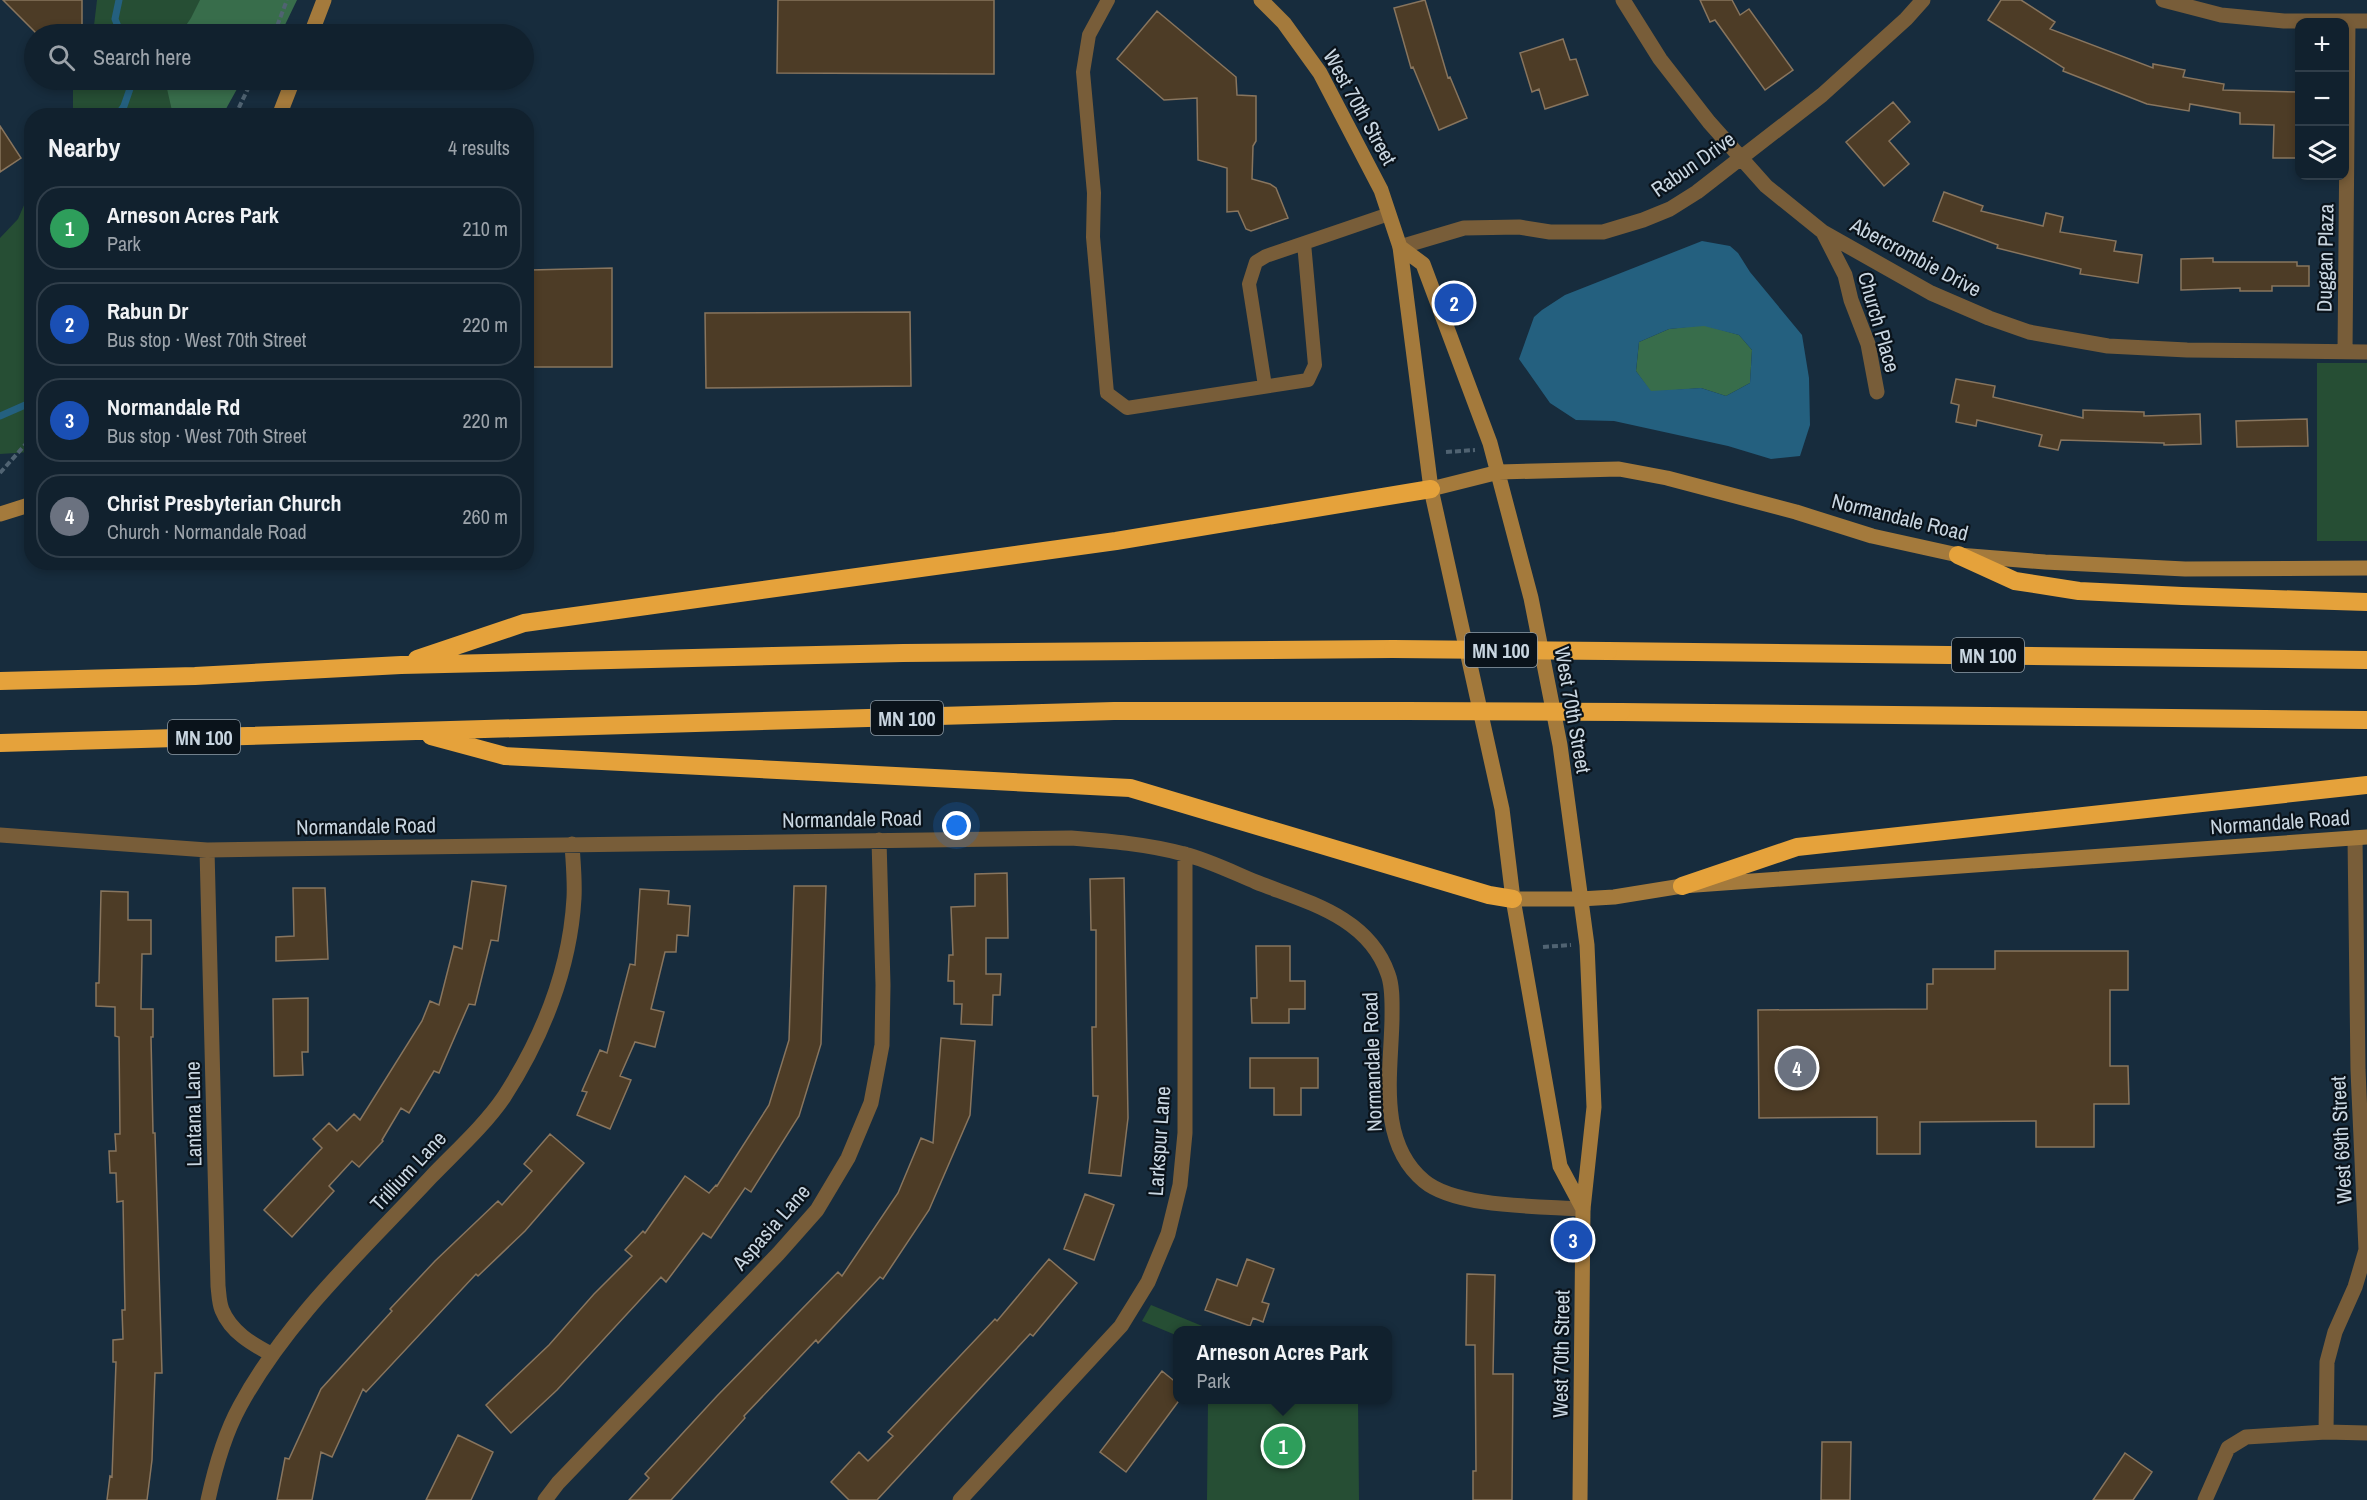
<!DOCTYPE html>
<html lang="en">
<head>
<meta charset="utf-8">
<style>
	body { margin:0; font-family:"Archivo Narrow",sans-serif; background:#1e2e3a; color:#f1f3f6 }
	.controls { position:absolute; right:18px; top:18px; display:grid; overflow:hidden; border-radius:12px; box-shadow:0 3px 9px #0003 }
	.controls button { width:54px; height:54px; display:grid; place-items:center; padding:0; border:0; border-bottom:2px solid #303e4a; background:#11212e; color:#f1f3f6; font:30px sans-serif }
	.you { position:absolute; left:957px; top:826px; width:21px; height:21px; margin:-15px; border:4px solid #fff; border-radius:50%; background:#1a73e8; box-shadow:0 0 0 9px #1a73e833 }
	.badge { display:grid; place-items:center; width:39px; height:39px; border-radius:50%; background:#db2777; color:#fff; font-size:20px; font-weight:700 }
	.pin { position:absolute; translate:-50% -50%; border:3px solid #fff; box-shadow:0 2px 6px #0006 }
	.popup { position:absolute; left:1173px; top:1326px; width:219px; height:78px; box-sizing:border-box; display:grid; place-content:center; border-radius:12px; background:#11212e; filter:drop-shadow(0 2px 4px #0005); font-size:20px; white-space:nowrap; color:#9ca3aa }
	.popup b { font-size:22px; color:#f1f3f6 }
	.popup::after { content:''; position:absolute; left:50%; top:100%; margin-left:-12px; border:12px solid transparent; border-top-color:#11212e }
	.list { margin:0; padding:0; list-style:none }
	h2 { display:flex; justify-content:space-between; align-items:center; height:78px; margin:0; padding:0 24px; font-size:26px }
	h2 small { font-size:20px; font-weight:400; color:#9ca3aa }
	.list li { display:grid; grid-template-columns:39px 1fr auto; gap:18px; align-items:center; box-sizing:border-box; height:84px; margin:0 12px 12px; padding:0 12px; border:2px solid #303e4a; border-radius:24px }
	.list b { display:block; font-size:22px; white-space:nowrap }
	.list p { margin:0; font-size:20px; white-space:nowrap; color:#9ca3aa }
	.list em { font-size:20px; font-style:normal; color:#9ca3aa }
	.icon { flex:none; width:33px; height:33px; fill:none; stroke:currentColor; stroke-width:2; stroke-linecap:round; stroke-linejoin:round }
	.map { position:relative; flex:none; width:2367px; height:1500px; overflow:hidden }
	.search { position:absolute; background:#11212e; box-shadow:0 3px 9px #0003; left:24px; top:24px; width:510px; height:66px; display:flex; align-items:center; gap:15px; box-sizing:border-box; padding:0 21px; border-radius:33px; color:#9ca3aa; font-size:22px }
	.panel { position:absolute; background:#11212e; box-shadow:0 3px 9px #0003; left:24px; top:108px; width:510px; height:462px; border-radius:24px }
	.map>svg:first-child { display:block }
	.green { fill:#264e34 }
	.forest { fill:#386d4b }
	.water { fill:#24607f; fill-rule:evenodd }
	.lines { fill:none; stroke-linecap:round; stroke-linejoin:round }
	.stream { stroke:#24607f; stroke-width:7 }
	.building { fill:#4d3c26; stroke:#88755e; stroke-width:1.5 }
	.path { stroke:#506372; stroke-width:4; stroke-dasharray:6 3; stroke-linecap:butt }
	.lane { stroke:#785d39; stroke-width:14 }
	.street { stroke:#785d39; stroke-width:15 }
	.secondary { stroke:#a47a3c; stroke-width:15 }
	.highway { stroke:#e5a23b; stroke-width:18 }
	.highway-bridge { stroke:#e5a23b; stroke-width:18 }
	.labels { text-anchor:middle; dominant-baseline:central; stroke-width:4.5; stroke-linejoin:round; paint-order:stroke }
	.shield { fill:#0a131b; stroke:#909ca6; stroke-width:1.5 }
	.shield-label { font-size:20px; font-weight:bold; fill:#c9d6e1 }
	.street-label { font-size:21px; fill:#c9d6e1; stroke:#0a131b }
</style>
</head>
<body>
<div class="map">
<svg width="2367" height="1500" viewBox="0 0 2367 1500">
	<rect width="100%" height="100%" fill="#172c3d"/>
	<path class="green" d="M 97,0 L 228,0 L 209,34 L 93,34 Z
		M 73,80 L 189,80 L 177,116 L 73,115 Z
		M 31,189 L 31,452 L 0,454 L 0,238 L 18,219 Z
		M 2317,363 L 2367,363 L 2367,541 L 2317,541 Z
		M 1151,1305 L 1212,1330 L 1178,1330 L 1178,1336 L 1142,1321 Z
		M 1208,1400 L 1358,1400 L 1359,1500 L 1207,1500 Z"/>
	<path class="forest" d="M 200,0 L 297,0 L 283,29 L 275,34 L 180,34 L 191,18 Z
		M 165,80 L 242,80 L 222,116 L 173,115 Z
		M 1704,325 L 1739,335 L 1752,350 L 1750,383 L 1726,396 L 1701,388 L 1651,392 L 1636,371 L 1639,342 L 1669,329 Z"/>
	<path class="water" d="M 1702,241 L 1730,246 L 1738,253 L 1750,272 L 1802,335 L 1809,378 L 1810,425 L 1800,456 L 1771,459 L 1728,446 L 1614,421 L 1576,420 L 1550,403 L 1519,359 L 1534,317 L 1542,310 L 1565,295 ZM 1704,326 L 1739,335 L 1752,350 L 1750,383 L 1726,396 L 1701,388 L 1651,391 L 1636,371 L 1639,342 L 1669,329 Z"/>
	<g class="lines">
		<path class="stream" d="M 119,0 L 115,19 L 121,34
			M 117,116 L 124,106 L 133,80
			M 0,416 L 32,402"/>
	</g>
	<path class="building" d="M 3,0 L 82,0 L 82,34 L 37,34 Z
		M 778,0 L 994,0 L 994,74 L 777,73 Z
		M 1425,0 L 1448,78 L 1450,77 L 1467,118 L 1439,130 L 1413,67 L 1411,68 L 1394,8 Z
		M 1700,0 L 1732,0 L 1740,15 L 1749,9 L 1793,70 L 1765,90 L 1715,20 L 1710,22 Z
		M 2001,0 L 2021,0 L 2055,22 L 2050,29 L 2153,68 L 2153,64 L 2185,70 L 2183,77 L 2224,84 L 2223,90 L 2300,92 L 2299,158 L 2273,158 L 2274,125 L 2240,124 L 2240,113 L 2190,104 L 2189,111 L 2147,104 L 2063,71 L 2064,68 L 1988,20 Z
		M 1157,11 L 1236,77 L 1237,95 L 1256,96 L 1256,141 L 1253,146 L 1252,179 L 1270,184 L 1276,188 L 1288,218 L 1251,231 L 1246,229 L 1238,211 L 1227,212 L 1227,168 L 1198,160 L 1197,98 L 1164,100 L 1117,59 Z
		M 1563,39 L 1570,60 L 1576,59 L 1588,95 L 1545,109 L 1539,89 L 1532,92 L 1520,53 Z
		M 1893,102 L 1910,122 L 1889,141 L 1909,164 L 1884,186 L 1846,142 Z
		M 0,126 L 21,158 L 0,172 Z
		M 1944,192 L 1983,206 L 1981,211 L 2043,226 L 2046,213 L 2063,217 L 2060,232 L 2116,241 L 2114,251 L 2142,255 L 2138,283 L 2080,274 L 2081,269 L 1997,248 L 1998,245 L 1933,221 Z
		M 2213,258 L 2213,262 L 2297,262 L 2297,266 L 2309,266 L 2309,286 L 2272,286 L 2272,291 L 2240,291 L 2240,288 L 2181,290 L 2181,259 Z
		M 612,268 L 612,367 L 528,367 L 530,270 Z
		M 910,312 L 911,386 L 706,388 L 705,313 Z
		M 1956,379 L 1995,386 L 1993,397 L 2083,418 L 2083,410 L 2144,412 L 2144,416 L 2200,414 L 2201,444 L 2164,445 L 2164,443 L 2061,440 L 2058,450 L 2039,446 L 2042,435 L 1977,420 L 1976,426 L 1956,422 L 1959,405 L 1951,403 Z
		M 2307,419 L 2308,446 L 2237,447 L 2236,421 Z
		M 1007,873 L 1008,938 L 986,938 L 986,974 L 1001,974 L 1000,995 L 993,995 L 992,1025 L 961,1024 L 962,1004 L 954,1004 L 954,981 L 948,981 L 949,955 L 953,955 L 951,907 L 975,906 L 975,874 Z
		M 1124,878 L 1128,1118 L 1121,1176 L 1089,1173 L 1098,1096 L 1093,1096 L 1092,1027 L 1096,1027 L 1096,930 L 1091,930 L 1090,879 Z
		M 472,881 L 506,886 L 498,941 L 491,940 L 475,1005 L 469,1004 L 439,1073 L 434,1071 L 409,1113 L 401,1108 L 382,1140 L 383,1141 L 359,1167 L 352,1161 L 329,1186 L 334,1191 L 292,1237 L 264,1210 L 322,1148 L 313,1139 L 329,1123 L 337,1131 L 354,1114 L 360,1120 L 422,1021 L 430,1001 L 439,1005 L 454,946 L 462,949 Z
		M 794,886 L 826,886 L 821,1044 L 799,1116 L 751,1192 L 745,1188 L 711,1238 L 703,1233 L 666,1282 L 661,1277 L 557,1390 L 511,1433 L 486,1405 L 549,1345 L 594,1294 L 632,1256 L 625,1250 L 643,1231 L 645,1233 L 685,1176 L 709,1193 L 716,1185 L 717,1186 L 769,1105 L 789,1040 Z
		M 293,888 L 325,888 L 328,959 L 276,961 L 276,937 L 294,936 Z
		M 640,889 L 669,891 L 668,904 L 690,906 L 688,936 L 677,935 L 676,952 L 665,952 L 651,1009 L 664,1012 L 655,1047 L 635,1042 L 620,1076 L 631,1080 L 610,1129 L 577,1115 L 587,1092 L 582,1091 L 600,1050 L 607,1053 L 630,964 L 635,965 Z
		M 101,891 L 128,892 L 128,920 L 151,920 L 151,954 L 142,954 L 141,1009 L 153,1009 L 153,1037 L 151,1037 L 153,1133 L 155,1133 L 162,1373 L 155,1373 L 152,1460 L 147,1500 L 107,1500 L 110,1476 L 112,1477 L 116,1362 L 113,1362 L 113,1340 L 123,1339 L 122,1310 L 125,1310 L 123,1201 L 117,1202 L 116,1173 L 110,1173 L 109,1151 L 116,1151 L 115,1134 L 120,1134 L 119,1037 L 115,1036 L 115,1007 L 96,1006 L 96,983 L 99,983 Z
		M 1256,946 L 1290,946 L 1290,981 L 1305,981 L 1305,1009 L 1289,1009 L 1289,1023 L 1252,1023 L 1251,998 L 1257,998 Z
		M 1995,951 L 2128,951 L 2128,990 L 2110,990 L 2110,1066 L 2128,1066 L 2129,1104 L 2094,1104 L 2094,1147 L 2036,1147 L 2036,1121 L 1920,1122 L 1920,1154 L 1877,1154 L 1877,1117 L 1759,1118 L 1758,1010 L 1927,1009 L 1927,984 L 1933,984 L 1933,969 L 1995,969 Z
		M 308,998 L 308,1052 L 302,1052 L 303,1075 L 274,1076 L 273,999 Z
		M 941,1038 L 975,1041 L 970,1115 L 929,1210 L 883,1279 L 880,1277 L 818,1343 L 816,1340 L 744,1416 L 745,1418 L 671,1500 L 629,1500 L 649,1478 L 645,1474 L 717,1396 L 838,1272 L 842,1276 L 898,1193 L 921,1138 L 933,1143 Z
		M 1250,1058 L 1318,1058 L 1318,1088 L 1301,1088 L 1301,1115 L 1274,1115 L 1274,1088 L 1250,1088 Z
		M 550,1134 L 584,1163 L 525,1231 L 478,1276 L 476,1274 L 366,1392 L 363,1389 L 332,1457 L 321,1452 L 312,1500 L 277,1500 L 285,1458 L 289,1459 L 321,1389 L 392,1311 L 390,1309 L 435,1261 L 498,1201 L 502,1205 L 532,1171 L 524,1164 Z
		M 1085,1194 L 1114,1205 L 1094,1260 L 1064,1249 Z
		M 1049,1259 L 1077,1283 L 1033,1336 L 1030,1334 L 877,1500 L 849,1500 L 831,1482 L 859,1452 L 868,1461 L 893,1436 L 888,1432 L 995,1319 L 997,1321 Z
		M 1247,1259 L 1274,1269 L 1262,1302 L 1269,1304 L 1263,1322 L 1253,1318 L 1250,1326 L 1205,1310 L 1217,1279 L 1237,1286 Z
		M 1467,1274 L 1495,1275 L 1493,1374 L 1513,1374 L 1512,1500 L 1473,1500 L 1473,1471 L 1476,1471 L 1475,1345 L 1466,1345 Z
		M 1162,1371 L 1178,1384 L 1178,1402 L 1126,1472 L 1100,1452 Z
		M 458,1435 L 493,1452 L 471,1500 L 426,1500 Z
		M 1822,1442 L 1851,1442 L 1850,1500 L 1821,1500 Z
		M 2125,1453 L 2152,1472 L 2133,1500 L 2093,1500 Z"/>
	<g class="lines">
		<path class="path" d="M 274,34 L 287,0
			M 235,116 L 252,80
			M 1446,452 L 1475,450
			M 0,473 L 32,437
			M 1543,947 L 1571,945"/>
		<path class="lane" d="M 1108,0 L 1089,35 L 1083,72 L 1094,193 L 1093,237 L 1107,393 L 1127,408 L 1308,380 L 1315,365 L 1304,243
			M 1265,386 L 1249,284 L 1256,262 L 1266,256 L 1389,214"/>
		<path class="street" d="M 1623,0 L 1660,59 L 1709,122 L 1766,186 L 1823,232 L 1931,293 L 1989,318 L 2029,332 L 2108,346 L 2187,350 L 2367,352
			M 2163,0 L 2221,15 L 2284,21 L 2367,21
			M 1823,232 L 1845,275 L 1851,300 L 1868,344 L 1877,392
			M 1400,247 L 1464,228 L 1519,227 L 1550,232 L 1603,232 L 1643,220 L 1670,209 L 1697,192 L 1822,95 L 1906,19 L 1923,0
			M 2345,352 L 2348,21
			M 0,835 L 207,850 L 1071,838 C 1109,841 1147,844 1184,854 C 1208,860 1232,872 1256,882 C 1306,902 1368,916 1388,974 C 1393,987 1392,1005 1392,1019 C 1391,1073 1377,1142 1424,1181 C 1456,1208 1541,1206 1583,1209
			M 207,850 L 218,1286 C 219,1294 219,1303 222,1310 C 231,1332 252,1344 271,1354
			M 2326,1432 L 2327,1362 L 2335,1332 L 2355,1287 L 2366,1250 L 2358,1070 L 2355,838
			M 208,1500 C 215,1468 224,1435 240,1406 C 287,1319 364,1249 431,1177 C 455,1152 485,1125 504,1097 C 542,1038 570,969 574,898 C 575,880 573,862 572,844
			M 545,1500 L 558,1483 L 778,1254 L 817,1210 L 848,1158 L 871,1103 L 882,1045 L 883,985 L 879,840
			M 960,1500 L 1121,1326 L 1148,1282 L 1168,1234 L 1180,1185 L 1185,1133 L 1185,854
			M 2205,1500 L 2228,1448 L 2246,1437 L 2326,1432 L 2367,1433"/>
		<path class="secondary" d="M 1261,0 L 1284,23 L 1320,73 L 1381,190 L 1400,247 L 1431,489 L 1502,809 L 1513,899 L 1560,1166 L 1583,1209
			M 311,34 L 324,0
			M 279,116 L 293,80
			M 1400,247 L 1423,264 L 1490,443 L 1531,598 L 1560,745 L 1587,945 L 1594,1107 L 1583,1209 L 1580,1500
			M 1431,489 L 1499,472 L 1619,469 L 1667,478 L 1796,512 L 1872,536 L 1958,555 L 2045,562 L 2185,569 L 2367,568
			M 0,514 L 32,504
			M 1513,899 L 1580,899 L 1614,897 L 1682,886 L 2367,837"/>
		<path class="highway" d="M 1958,555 L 2015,581 L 2079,591 L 2182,596 L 2367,602
			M 1608,651 L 2367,660
			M 417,659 L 524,623 L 1116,541 L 1431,489
			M 0,681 L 195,676 L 401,665 L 903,653 L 1393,649
			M 1621,712 L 2367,720
			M 431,736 L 505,756 L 1130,788 L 1489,895 L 1513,899
			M 0,743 L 1114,711 L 1406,711
			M 1682,886 L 1797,847 L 2367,785"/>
		<path class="highway-bridge" d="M 1393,649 L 1608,651
			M 1406,711 L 1621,712"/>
	</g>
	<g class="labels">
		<g class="shield">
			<rect x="1465" y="633" width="72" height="34" rx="4.5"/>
			<rect x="1952" y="638" width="72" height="34" rx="4.5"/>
			<rect x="871" y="701" width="72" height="34" rx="4.5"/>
			<rect x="168" y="720" width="72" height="34" rx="4.5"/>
		</g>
		<g class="shield-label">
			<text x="1501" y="650">MN 100</text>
			<text x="1988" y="655">MN 100</text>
			<text x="907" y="718">MN 100</text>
			<text x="204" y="737">MN 100</text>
		</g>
		<g class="street-label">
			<text transform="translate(1360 107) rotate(61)">West 70th Street</text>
			<text transform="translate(1693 164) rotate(-35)">Rabun Drive</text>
			<text transform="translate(1916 257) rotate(28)">Abercrombie Drive</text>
			<text transform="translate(2325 258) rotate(-89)">Duggan Plaza</text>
			<text transform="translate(1879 322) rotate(74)">Church Place</text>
			<text transform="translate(1900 517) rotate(14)">Normandale Road</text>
			<text transform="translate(1573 710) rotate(80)">West 70th Street</text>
			<text transform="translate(852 819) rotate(-1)">Normandale Road</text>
			<text transform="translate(2280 822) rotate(-4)">Normandale Road</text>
			<text transform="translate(366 826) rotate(-1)">Normandale Road</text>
			<text transform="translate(1372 1062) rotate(-92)">Normandale Road</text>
			<text transform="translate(193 1114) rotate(-91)">Lantana Lane</text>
			<text transform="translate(2341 1140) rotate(-93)">West 69th Street</text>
			<text transform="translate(1159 1141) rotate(-86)">Larkspur Lane</text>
			<text transform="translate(408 1171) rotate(-47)">Trillium Lane</text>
			<text transform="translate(771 1227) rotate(-49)">Aspasia Lane</text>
			<text transform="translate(1561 1354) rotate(-89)">West 70th Street</text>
		</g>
	</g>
</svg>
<div class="controls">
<button>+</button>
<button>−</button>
<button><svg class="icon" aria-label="layers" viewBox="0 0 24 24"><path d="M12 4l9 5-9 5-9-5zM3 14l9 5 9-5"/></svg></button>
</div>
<div class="you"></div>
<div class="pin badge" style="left:1283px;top:1446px;background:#2e9e5b">1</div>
<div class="popup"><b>Arneson Acres Park</b>Park</div>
<div class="pin badge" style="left:1454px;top:303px;background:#1a4fb4">2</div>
<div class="pin badge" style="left:1573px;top:1240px;background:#1a4fb4">3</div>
<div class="pin badge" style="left:1797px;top:1068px;background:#6b7280">4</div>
<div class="search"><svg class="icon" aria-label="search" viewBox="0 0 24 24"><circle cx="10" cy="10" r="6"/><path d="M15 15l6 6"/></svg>Search here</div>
<section class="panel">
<h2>Nearby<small>4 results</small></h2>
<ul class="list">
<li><span class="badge" style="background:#2e9e5b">1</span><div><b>Arneson Acres Park</b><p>Park</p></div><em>210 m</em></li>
<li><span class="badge" style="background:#1a4fb4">2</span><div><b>Rabun Dr</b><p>Bus stop · West 70th Street</p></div><em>220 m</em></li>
<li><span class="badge" style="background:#1a4fb4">3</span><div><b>Normandale Rd</b><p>Bus stop · West 70th Street</p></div><em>220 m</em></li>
<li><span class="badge" style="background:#6b7280">4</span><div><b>Christ Presbyterian Church</b><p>Church · Normandale Road</p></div><em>260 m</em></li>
</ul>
</section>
</div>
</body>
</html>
